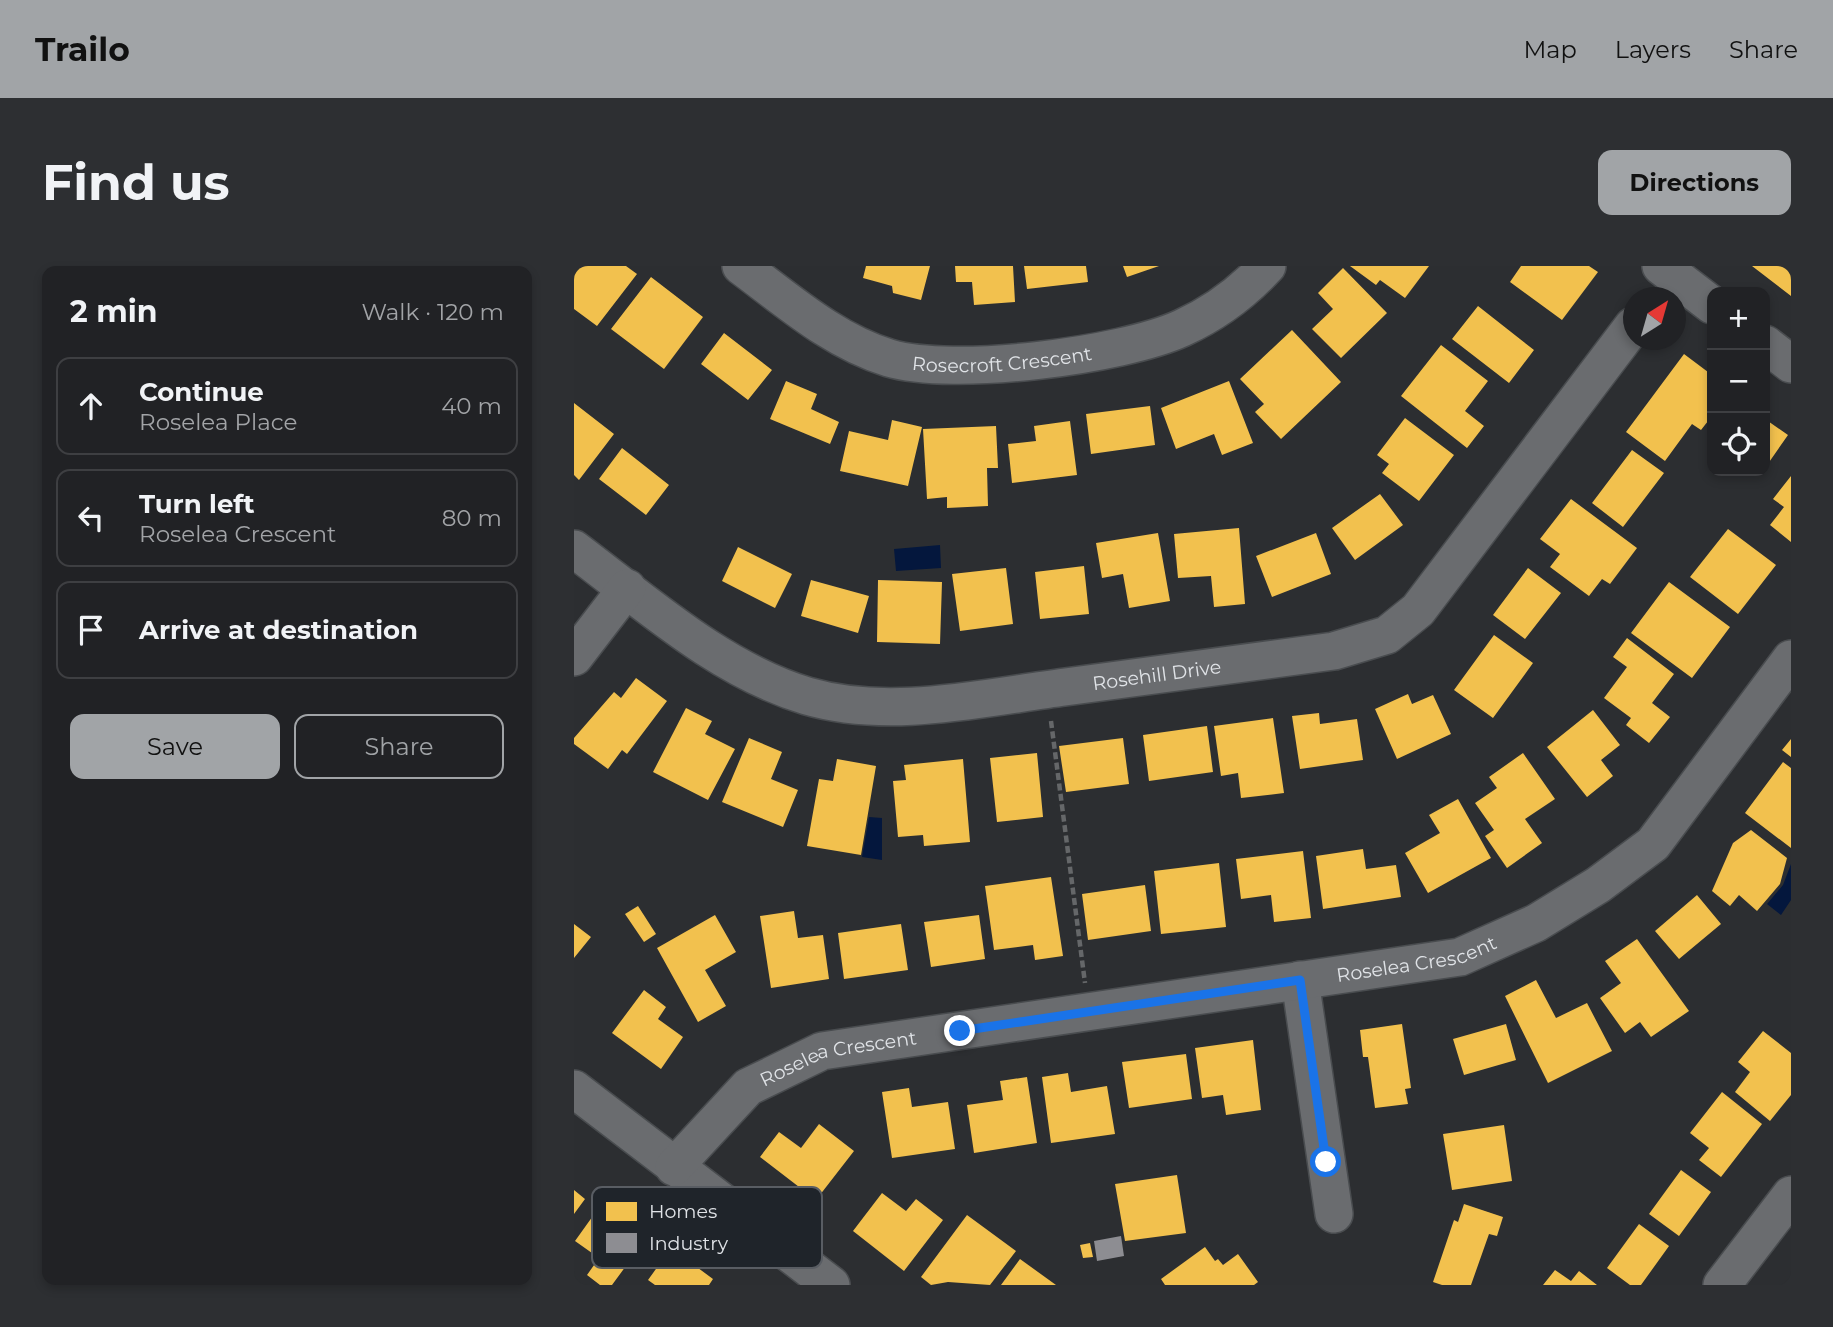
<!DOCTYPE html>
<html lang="en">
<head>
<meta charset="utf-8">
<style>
	body { margin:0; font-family:Montserrat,sans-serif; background:#2d2f32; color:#f1f3f6 }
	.controls { position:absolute; right:21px; top:21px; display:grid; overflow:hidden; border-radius:14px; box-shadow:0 4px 10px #0003 }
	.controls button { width:63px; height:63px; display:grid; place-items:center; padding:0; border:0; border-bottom:2px solid #3e3f42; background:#212225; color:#f1f3f6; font:35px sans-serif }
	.compass { position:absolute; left:1049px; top:21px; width:63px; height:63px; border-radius:50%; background:#212225; box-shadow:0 4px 10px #0003; rotate:37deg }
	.stop { position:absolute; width:21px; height:21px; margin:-16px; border:5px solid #1a73e8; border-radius:50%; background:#fff }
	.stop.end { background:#1a73e8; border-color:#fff; box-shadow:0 2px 7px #0008 }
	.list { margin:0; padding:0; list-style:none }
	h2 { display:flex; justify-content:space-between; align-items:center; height:91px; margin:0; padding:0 28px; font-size:30px }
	h2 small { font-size:23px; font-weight:400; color:#a2a4a7 }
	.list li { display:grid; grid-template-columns:46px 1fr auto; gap:21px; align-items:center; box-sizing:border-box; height:98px; margin:0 14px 14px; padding:0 14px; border:2px solid #3e3f42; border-radius:14px }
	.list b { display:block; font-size:26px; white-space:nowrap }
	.list p { margin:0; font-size:23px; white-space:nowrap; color:#a2a4a7 }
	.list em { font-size:23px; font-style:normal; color:#a2a4a7 }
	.actions { display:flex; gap:14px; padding:21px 28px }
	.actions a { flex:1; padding:16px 0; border:2px solid #a1a4a7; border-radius:14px; text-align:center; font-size:24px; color:#a1a4a7 }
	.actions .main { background:#a1a4a7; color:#111 }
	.icon { flex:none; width:38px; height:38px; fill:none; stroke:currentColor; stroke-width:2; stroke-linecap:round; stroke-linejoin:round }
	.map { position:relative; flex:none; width:1217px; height:1019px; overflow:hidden; border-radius:14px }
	header { display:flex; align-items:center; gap:42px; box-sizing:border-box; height:98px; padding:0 35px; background:#a1a4a7; color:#111 }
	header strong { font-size:33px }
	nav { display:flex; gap:38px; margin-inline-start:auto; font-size:24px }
	.intro { display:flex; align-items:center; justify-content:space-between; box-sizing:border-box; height:168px; padding:0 42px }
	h1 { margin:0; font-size:49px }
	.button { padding:18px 32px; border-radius:14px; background:#a1a4a7; color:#111; font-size:24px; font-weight:700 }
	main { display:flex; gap:42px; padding:0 42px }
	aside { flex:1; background:#212225; border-radius:14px; box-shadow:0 4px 10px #0003 }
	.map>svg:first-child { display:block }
	.water { fill:#04173d }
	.homes { fill:#f2c14e }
	.industry { fill:#8d8d92 }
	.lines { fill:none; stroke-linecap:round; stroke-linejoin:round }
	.minor-casing { stroke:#494c4f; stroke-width:40 }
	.path { stroke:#656769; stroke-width:4.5; stroke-dasharray:7 3.5; stroke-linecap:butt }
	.minor { stroke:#6a6c6f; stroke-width:37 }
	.route { stroke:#1a73e8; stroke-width:9 }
	.labels { text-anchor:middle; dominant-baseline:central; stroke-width:7; stroke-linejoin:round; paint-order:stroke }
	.street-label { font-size:19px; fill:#e0e3e7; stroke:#1f242a }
	.key { fill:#1f242a; stroke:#595d63; stroke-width:2 }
	.key-label { font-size:19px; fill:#e0e3e7 }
</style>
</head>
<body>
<header>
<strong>Trailo</strong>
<nav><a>Map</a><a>Layers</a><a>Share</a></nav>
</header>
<div class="intro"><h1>Find us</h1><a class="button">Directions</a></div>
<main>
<aside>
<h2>2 min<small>Walk · 120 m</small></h2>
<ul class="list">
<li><svg class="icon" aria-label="ahead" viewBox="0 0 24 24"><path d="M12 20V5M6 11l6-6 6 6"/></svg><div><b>Continue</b><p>Roselea Place</p></div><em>40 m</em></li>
<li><svg class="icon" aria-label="left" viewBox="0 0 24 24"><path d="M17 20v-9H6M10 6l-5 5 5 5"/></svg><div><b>Turn left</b><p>Roselea Crescent</p></div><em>80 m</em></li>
<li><svg class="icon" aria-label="arrive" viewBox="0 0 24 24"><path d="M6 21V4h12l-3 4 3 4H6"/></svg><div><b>Arrive at destination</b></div></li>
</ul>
<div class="actions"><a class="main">Save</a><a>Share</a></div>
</aside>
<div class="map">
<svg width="1217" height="1019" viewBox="0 0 1217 1019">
	<rect width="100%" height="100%" fill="#2c2e31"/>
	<path class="water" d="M 366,279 L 367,302 L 322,305 L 320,283 Z
		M 295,551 L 308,552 L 308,594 L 288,591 Z
		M 1217,598 L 1217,634 L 1207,649 L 1193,638 L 1209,619 Z"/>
	<path class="homes" d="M 0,0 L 52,0 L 63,8 L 23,60 L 0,43 Z
		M 292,0 L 356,0 L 347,34 L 319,27 L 318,20 L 289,12 Z
		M 381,0 L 439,0 L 441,36 L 400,39 L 398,16 L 382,16 Z
		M 450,0 L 512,0 L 514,16 L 453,23 Z
		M 549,0 L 585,0 L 553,11 Z
		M 776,0 L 855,0 L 831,32 L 806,14 L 802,19 Z
		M 947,0 L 1015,0 L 1024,6 L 988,54 L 936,16 Z
		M 1178,0 L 1217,0 L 1217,30 Z
		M 769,2 L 813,47 L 767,92 L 738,63 L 759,43 L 744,27 Z
		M 77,11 L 129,51 L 90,103 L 37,63 Z
		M 904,40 L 960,84 L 935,117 L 878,73 Z
		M 718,64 L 767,116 L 707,173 L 681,146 L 690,138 L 666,113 Z
		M 150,67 L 198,104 L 174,134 L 127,98 Z
		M 867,79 L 914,115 L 891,145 L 910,160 L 893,182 L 827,130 Z
		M 1110,88 L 1138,109 L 1138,150 L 1127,164 L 1118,158 L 1091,195 L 1052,166 Z
		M 212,115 L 243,128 L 237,143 L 265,156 L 256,178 L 196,153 Z
		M 655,115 L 679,177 L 648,189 L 640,168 L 602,183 L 587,142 Z
		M 0,137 L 40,168 L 5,214 L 0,209 Z
		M 576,140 L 581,179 L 517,188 L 512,148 Z
		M 831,152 L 880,189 L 845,235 L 808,207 L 815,198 L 803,189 Z
		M 1191,153 L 1214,169 L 1191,202 Z
		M 318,154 L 348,161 L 334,220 L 266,205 L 275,165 L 314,174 Z
		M 496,155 L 503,209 L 438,217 L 434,178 L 462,175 L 460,160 Z
		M 422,160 L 424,202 L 413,202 L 414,240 L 373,242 L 373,231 L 353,233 L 349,163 Z
		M 48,182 L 95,219 L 72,249 L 25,213 Z
		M 1058,184 L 1090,207 L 1049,261 L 1018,237 Z
		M 1217,210 L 1217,276 L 1196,259 L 1210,241 L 1199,233 Z
		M 806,228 L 829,259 L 781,294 L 758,262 Z
		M 997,233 L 1063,282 L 1036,318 L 1028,313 L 1015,330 L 976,301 L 986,288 L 966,273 Z
		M 665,262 L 671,338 L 640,341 L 637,310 L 604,312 L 600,268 Z
		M 1154,263 L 1202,299 L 1164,348 L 1116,311 Z
		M 584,267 L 596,335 L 555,342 L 549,308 L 528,312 L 522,277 Z
		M 742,267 L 757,308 L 698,331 L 682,290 Z
		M 164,281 L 218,308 L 201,342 L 148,315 Z
		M 510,300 L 515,348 L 466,353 L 461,306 Z
		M 432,302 L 439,358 L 386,365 L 378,308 Z
		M 954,302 L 987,327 L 951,373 L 919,349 Z
		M 237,314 L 295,330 L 284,367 L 227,350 Z
		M 304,314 L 368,316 L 366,378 L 303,376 Z
		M 1095,316 L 1156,361 L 1118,412 L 1057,367 Z
		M 920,369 L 959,397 L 919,452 L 880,424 Z
		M 1053,372 L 1100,408 L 1078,437 L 1096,451 L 1075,477 L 1052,459 L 1057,452 L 1030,432 L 1053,401 L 1039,391 Z
		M 62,412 L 93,435 L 53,488 L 48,484 L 34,503 L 0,478 L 0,472 L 40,426 L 47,432 Z
		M 834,428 L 838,438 L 859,429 L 877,468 L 823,493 L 801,443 Z
		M 112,442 L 138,455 L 131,468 L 161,483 L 134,534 L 79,506 Z
		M 1019,444 L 1046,479 L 1027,494 L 1039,510 L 1013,531 L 973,481 Z
		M 745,447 L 746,458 L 783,453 L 789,494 L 726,503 L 718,450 Z
		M 699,452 L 710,527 L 667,532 L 664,507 L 647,510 L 640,460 Z
		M 633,460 L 639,506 L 575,515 L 569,469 Z
		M 175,472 L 208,486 L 197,513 L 224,524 L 209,561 L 148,536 Z
		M 549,472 L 555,518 L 492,526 L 485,480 Z
		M 1217,473 L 1217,491 L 1208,484 Z
		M 463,487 L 469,551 L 423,556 L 416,492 Z
		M 949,487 L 981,533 L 951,553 L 968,577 L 933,602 L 911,570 L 920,564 L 901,537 L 923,522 L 915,511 Z
		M 263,493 L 302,500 L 287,589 L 233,580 L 245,513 L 259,515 Z
		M 389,493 L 396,576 L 350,580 L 349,569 L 324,571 L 319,515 L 332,514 L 330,499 Z
		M 1209,496 L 1217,502 L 1217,582 L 1171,547 Z
		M 884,533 L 917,592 L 854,627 L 831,587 L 866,567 L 855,549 Z
		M 1177,564 L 1213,592 L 1206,618 L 1183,645 L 1165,629 L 1156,640 L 1138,625 L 1159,577 Z
		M 789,583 L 792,603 L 822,599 L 827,631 L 749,643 L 742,590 Z
		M 729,585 L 737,652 L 700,656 L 697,629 L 667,633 L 662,593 Z
		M 645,597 L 652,661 L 587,668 L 580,605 Z
		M 477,611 L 489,690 L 461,694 L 459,679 L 420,684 L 411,620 Z
		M 571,619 L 577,665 L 514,674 L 508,628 Z
		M 1123,629 L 1147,658 L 1105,693 L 1081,665 Z
		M 64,640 L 82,668 L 70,676 L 51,648 Z
		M 220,645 L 224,672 L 249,669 L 255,713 L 197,722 L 186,650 Z
		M 141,649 L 162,686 L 131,704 L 152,740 L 124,756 L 83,682 Z
		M 405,649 L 411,693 L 357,701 L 350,656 Z
		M 0,658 L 17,671 L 0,692 Z
		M 327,658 L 334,704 L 270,713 L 264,667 Z
		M 1063,673 L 1115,745 L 1077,771 L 1066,756 L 1051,767 L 1026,732 L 1047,717 L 1031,695 Z
		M 962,714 L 982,752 L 1013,737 L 1038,785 L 974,817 L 931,730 Z
		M 70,724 L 92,741 L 84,753 L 109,771 L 87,803 L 38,767 Z
		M 828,758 L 837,822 L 831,823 L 834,838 L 801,842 L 794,791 L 789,791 L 786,764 Z
		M 932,758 L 942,794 L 890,809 L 879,773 Z
		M 1189,765 L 1217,787 L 1217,829 L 1196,855 L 1161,826 L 1176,806 L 1164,796 Z
		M 679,774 L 687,844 L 652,849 L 649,829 L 628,832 L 621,782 Z
		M 612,788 L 618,833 L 555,842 L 548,796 Z
		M 494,807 L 497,826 L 533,820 L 541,868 L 477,877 L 468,811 Z
		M 453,811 L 463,877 L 400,887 L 393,839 L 429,834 L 426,815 Z
		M 335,822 L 338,841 L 374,836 L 381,883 L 318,892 L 308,826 Z
		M 1148,826 L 1188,858 L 1147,911 L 1125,894 L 1135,882 L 1116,867 Z
		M 245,858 L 280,885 L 242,934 L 186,891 L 205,866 L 227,882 Z
		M 930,859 L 938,915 L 878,924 L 869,868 Z
		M 1107,904 L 1137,926 L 1105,970 L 1075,948 Z
		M 603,909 L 612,967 L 551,975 L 541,918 Z
		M 0,924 L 11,933 L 0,948 Z
		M 308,927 L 332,945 L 342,933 L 369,954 L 330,1005 L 279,965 Z
		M 31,933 L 57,952 L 52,960 L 71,974 L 38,1019 L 26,1019 L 13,1009 L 25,992 L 1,975 Z
		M 890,938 L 929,951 L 923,970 L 915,968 L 897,1019 L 868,1019 L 859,1016 L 880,954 L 884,956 Z
		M 393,949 L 442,985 L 416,1019 L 374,1016 L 357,1019 L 347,1011 Z
		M 1065,958 L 1095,980 L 1067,1019 L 1056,1019 L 1033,1002 Z
		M 516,977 L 519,991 L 509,992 L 506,979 Z
		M 631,981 L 641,995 L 644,993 L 649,999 L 664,988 L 684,1016 L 680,1019 L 591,1019 L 587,1013 Z
		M 97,982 L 139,1013 L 135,1019 L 81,1019 L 74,1014 Z
		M 446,993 L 482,1019 L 427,1019 Z
		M 981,1004 L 997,1015 L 1005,1005 L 1023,1019 L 969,1019 Z"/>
	<path class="industry" d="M 547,970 L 550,990 L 523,995 L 520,975 Z"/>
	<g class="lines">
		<g class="minor-casing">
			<g id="minor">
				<path id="s1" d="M 167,0 C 213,34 259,75 315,92 C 379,111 547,90 608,62 C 641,47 668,27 693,0"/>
				<path d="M 1087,0 L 1138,39"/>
				<path d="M 1191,78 L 1217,98"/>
				<path id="s2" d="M 0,283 C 71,336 146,404 233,430 C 315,454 407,432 491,421 C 580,409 670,397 760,385 L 813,369 L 844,344 L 1059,60"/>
				<path d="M 0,391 L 53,322"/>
				<path d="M 726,714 L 760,948"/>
				<path d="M 0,823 L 257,1019"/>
				<path id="s3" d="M 100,901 L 174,821 L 248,785 L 886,691 L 962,657 L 1024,619 L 1079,578 L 1217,393"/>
				<path d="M 1148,1019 L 1217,929"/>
			</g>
		</g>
		<path class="path" d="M 477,455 L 511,717"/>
		<use href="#minor" class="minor"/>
	</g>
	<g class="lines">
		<path class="route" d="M 386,765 L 726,714 L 752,896"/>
	</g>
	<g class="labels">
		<g class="street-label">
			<text stroke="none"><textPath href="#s1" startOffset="289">Rosecroft Crescent</textPath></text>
			<text stroke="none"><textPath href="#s2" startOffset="630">Rosehill Drive</textPath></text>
			<text stroke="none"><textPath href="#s3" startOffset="793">Roselea Crescent</textPath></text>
			<text stroke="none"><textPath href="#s3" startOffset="205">Roselea Crescent</textPath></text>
		</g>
	</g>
	<rect x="18" y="921" width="230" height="81" rx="10" class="key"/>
	<rect x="32" y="936" width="31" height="19" fill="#f2c14e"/>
	<rect x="32" y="967" width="31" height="20" fill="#8d8d92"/>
	<g class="key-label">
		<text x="75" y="952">Homes</text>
		<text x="75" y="984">Industry</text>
	</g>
</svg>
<div class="controls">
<button>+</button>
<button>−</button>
<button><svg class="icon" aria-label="locate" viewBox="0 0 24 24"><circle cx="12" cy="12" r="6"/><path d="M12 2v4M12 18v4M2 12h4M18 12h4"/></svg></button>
</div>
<svg class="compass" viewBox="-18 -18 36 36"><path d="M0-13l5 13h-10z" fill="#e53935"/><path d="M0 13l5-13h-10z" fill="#a2a4a7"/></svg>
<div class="stop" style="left:752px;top:896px"></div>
<div class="stop end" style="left:386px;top:765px"></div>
</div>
</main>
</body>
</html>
